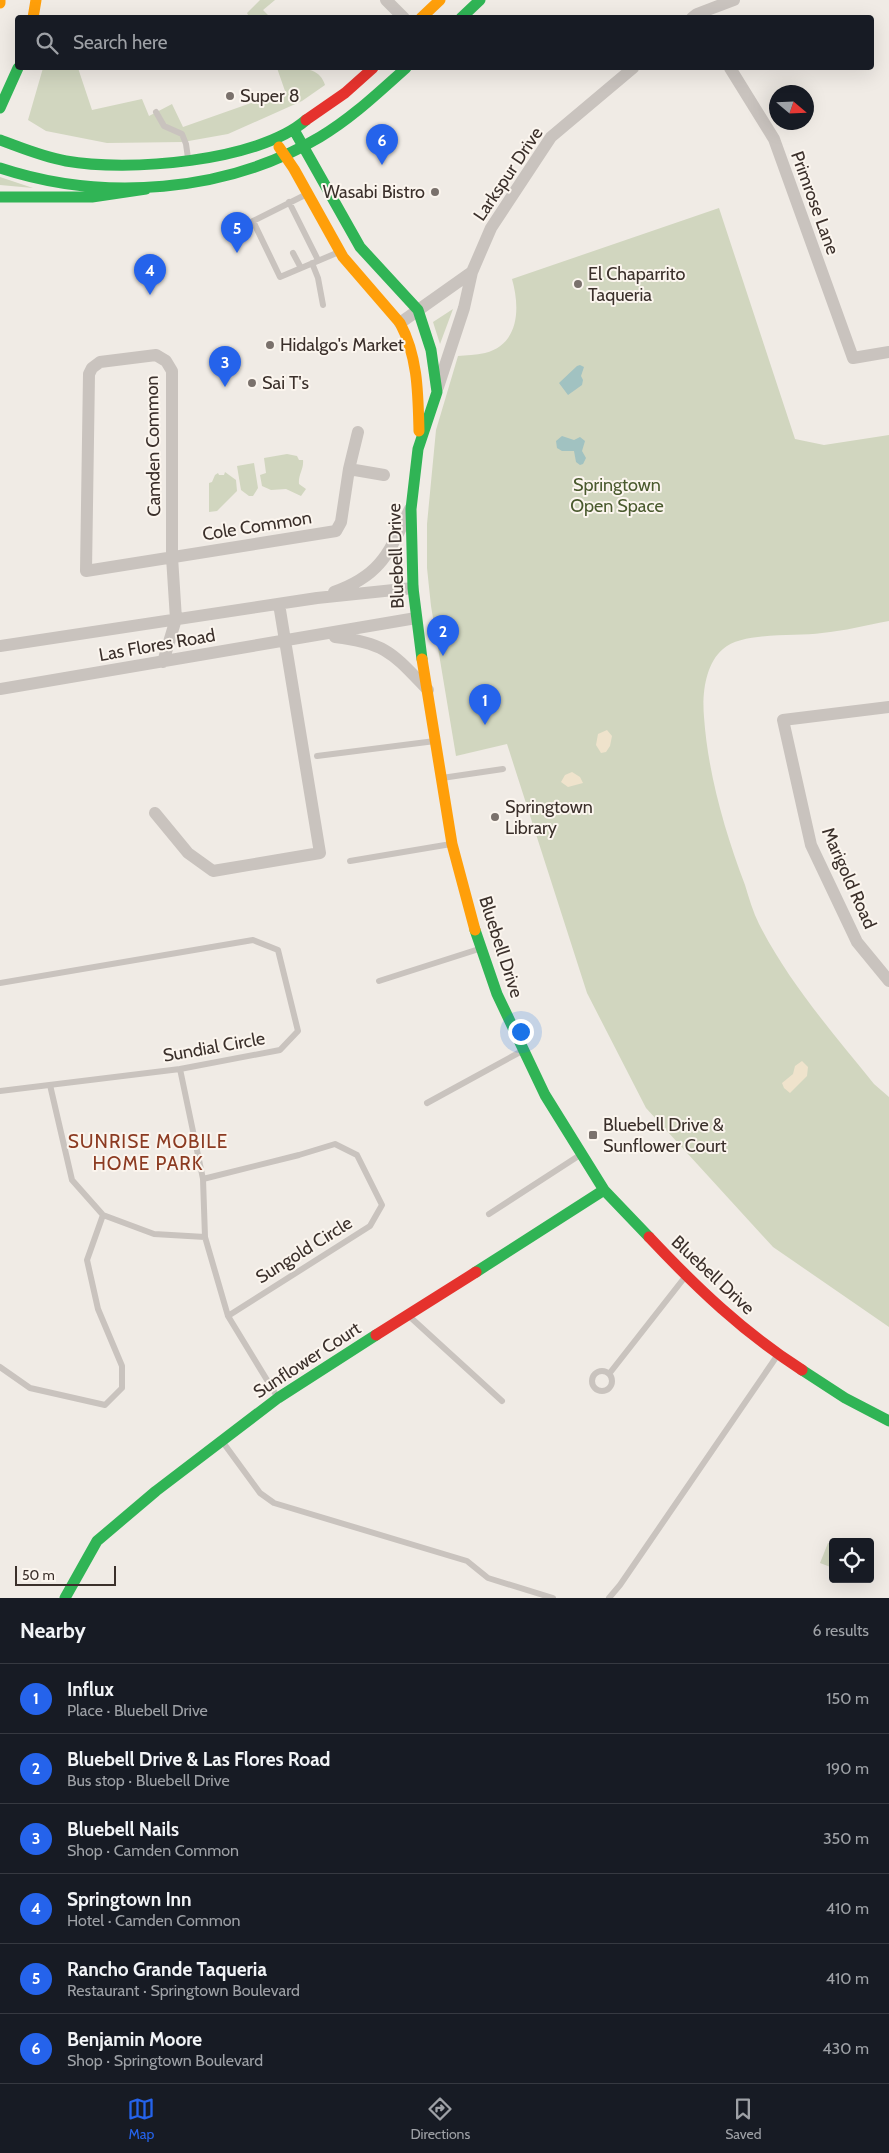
<!DOCTYPE html>
<html lang="en">
<head>
<meta charset="utf-8">
<style>
	body { margin:0; font-family:Cabin,sans-serif; background:#242831; color:#f1f3f6 }
	.controls { position:absolute; right:15px; bottom:15px; display:grid; overflow:hidden; border-radius:5px; box-shadow:0 5px 20px #0002 }
	.controls button { width:45px; height:45px; display:grid; place-items:center; padding:0; border:0; border-bottom:1px solid #363941; background:#171b24; color:#f1f3f6; font:25px sans-serif }
	.compass { position:absolute; left:769px; top:85px; width:45px; height:45px; border-radius:50%; background:#171b24; box-shadow:0 5px 20px #0002; rotate:109deg }
	.scale { position:absolute; left:15px; bottom:12px; width:101px; box-sizing:border-box; padding-left:5px; border:2px solid #3b302b; border-top:0; font-size:14px; line-height:18px; white-space:nowrap; color:#3b302b; -webkit-text-stroke:4px #fbf5ee; paint-order:stroke }
	.you { position:absolute; left:520px; top:1031px; width:18px; height:18px; margin:-12px; border:4px solid #fff; border-radius:50%; background:#1a73e8; box-shadow:0 0 0 8px #1a73e833 }
	.badge { display:grid; place-items:center; width:32px; height:32px; border-radius:50%; background:#2563eb; color:#fff; font-size:16px; font-weight:700 }
	.pin { position:absolute; translate:-50% -41px; filter:drop-shadow(0 1px 2px #0008) }
	.pin::after { content:''; position:absolute; top:26px; width:18px; height:15px; background:inherit; clip-path:polygon(0 0,100% 0,50% 100%) }
	.list { margin:0; padding:0; list-style:none }
	h2 { display:flex; justify-content:space-between; align-items:center; height:65px; margin:0; padding:0 20px; font-size:21px }
	h2 small { font-size:16px; font-weight:400; color:#9ea1a6 }
	.list li { display:grid; grid-template-columns:32px 1fr auto; gap:15px; align-items:center; box-sizing:border-box; height:70px; padding:0 20px; border-top:1px solid #363941 }
	.list b { display:block; font-size:19px; white-space:nowrap }
	.list p { margin:0; font-size:16px; white-space:nowrap; color:#9ea1a6 }
	.list em { font-size:16px; font-style:normal; color:#9ea1a6 }
	.icon { flex:none; width:28px; height:28px; fill:none; stroke:currentColor; stroke-width:2; stroke-linecap:round; stroke-linejoin:round }
	.map { position:relative; flex:none; width:889px; height:1598px; overflow:hidden }
	.search { position:absolute; background:#171b24; box-shadow:0 5px 20px #0002; left:15px; right:15px; top:15px; height:55px; display:flex; align-items:center; gap:12px; box-sizing:border-box; padding:0 18px; border-radius:5px; color:#9ea1a6; font-size:19px }
	.sheet { height:485px; background:#171b24 }
	nav { display:flex; justify-content:space-around; align-items:center; box-sizing:border-box; height:70px; border-top:1px solid #363941; background:#171b24; font-size:14px; color:#9ea1a6 }
	nav a { display:grid; justify-items:center; gap:2px }
	nav .on { color:#2563eb }
	.map>svg:first-child { display:block }
	.green { fill:#d1d6bf }
	.sand { fill:#efe3cc }
	.water { fill:#a1c2c1 }
	.lines { fill:none; stroke-linecap:round; stroke-linejoin:round }
	.lane { stroke:#c9c3be; stroke-width:6 }
	.street { stroke:#c9c3be; stroke-width:12 }
	.fast { stroke:#30b455; stroke-width:11 }
	.slow { stroke:#ff9f0a; stroke-width:11 }
	.jam { stroke:#e5322d; stroke-width:11 }
	.poi-dot { fill:#7a716c; stroke:#fbf5ee; stroke-width:2 }
	.labels { text-anchor:middle; dominant-baseline:central; stroke-width:4; stroke-linejoin:round; paint-order:stroke }
	.poi-label { font-size:18px; fill:#3b302b; stroke:#fbf5ee; text-anchor:start }
	.street-label { font-size:18px; fill:#3b302b; stroke:#fbf5ee }
	.park-label { font-size:18px; fill:#4a5a2e; stroke:#fbf5ee }
	.neighbourhood-label { font-size:19px; letter-spacing:1px; fill:#8c3b22; stroke:#fbf5ee }
</style>
</head>
<body>
<div class="map">
<svg width="889" height="1598" viewBox="0 0 889 1598">
	<rect width="100%" height="100%" fill="#f0ebe5"/>
	<path class="green" d="M 260,0 L 275,0 L 263,10 L 270,17 L 249,17 L 247,13 Z
		M 43,68 L 78,68 L 92,110 L 142,99 L 149,116 L 172,104 L 183,127 L 285,91 L 277,68 C 294,68 319,64 325,85 L 302,101 L 228,134 L 183,142 L 107,143 L 46,131 L 28,120 Z
		M 0,177 L 33,188 L 0,185 Z
		M 719,208 L 795,439 L 824,445 L 889,435 L 889,621 C 867,625 844,631 822,633 C 795,637 743,631 723,649 C 705,664 702,695 704,717 C 708,774 725,832 745,885 C 749,898 753,912 759,924 C 789,983 833,1033 874,1084 L 889,1097 L 889,1327 L 773,1247 L 646,1108 L 587,993 L 507,744 L 456,756 L 431,606 L 427,568 L 427,524 L 436,430 L 458,356 C 466,355 476,355 485,353 C 520,344 520,307 512,279 Z
		M 453,309 L 440,344 L 433,322 Z
		M 287,454 L 297,456 L 299,460 L 303,460 C 304,469 298,475 299,484 L 306,489 L 301,496 L 286,489 L 271,490 L 262,486 L 260,475 L 266,473 L 264,458 Z
		M 254,463 L 258,488 L 253,496 L 249,496 L 241,490 L 237,466 Z
		M 225,472 L 236,480 L 237,491 L 217,511 L 209,512 L 209,483 L 212,482 L 215,475 L 218,473 L 219,475 L 224,475 Z
		M 828,1543 L 833,1545 L 833,1568 L 820,1563 Z"/>
	<path class="sand" d="M 607,730 L 612,736 L 610,746 L 606,752 L 601,753 L 596,745 L 598,734 Z
		M 572,772 L 580,777 L 583,783 L 568,787 L 561,782 L 565,775 Z
		M 802,1061 L 808,1067 L 807,1076 L 790,1093 L 784,1088 L 782,1083 L 793,1074 L 795,1066 Z"/>
	<path class="water" d="M 580,365 L 584,367 L 581,376 L 583,380 L 582,385 L 568,395 L 559,383 L 577,366 Z
		M 562,436 L 574,440 L 580,437 L 585,441 L 582,451 L 586,458 L 583,464 L 580,465 L 576,462 L 574,451 L 562,451 L 557,448 L 556,441 Z"/>
	<g class="lines">
		<path class="lane" d="M 156,112 L 164,126 L 182,134 L 186,144 L 188,158
			M 307,194 L 253,221 L 280,277 L 339,252
			M 289,202 L 318,260
			M 293,253 L 301,268
			M 312,263 L 318,278 L 323,305
			M 317,756 L 435,741
			M 442,778 L 503,769
			M 350,861 L 451,844
			M 379,981 L 479,949
			M 0,983 L 253,940 L 278,950 L 298,1031 L 280,1050 L 180,1069 L 0,1091
			M 180,1069 L 203,1179 L 205,1237 L 228,1316 L 278,1398
			M 50,1085 L 72,1180 L 103,1215 L 154,1234 L 205,1237
			M 427,1103 L 522,1051
			M 203,1179 L 299,1155 L 335,1144 L 357,1155 L 382,1205 L 370,1226 L 228,1316
			M 489,1214 L 580,1155
			M 409,1316 L 502,1401
			M 0,1367 L 30,1388 L 105,1405 L 122,1388 L 122,1366 L 98,1309 L 87,1260 L 103,1215
			M592 1381a10 10 0 1 1 20 0a10 10 0 1 1-20 0Z
			M 609,1374 L 685,1277
			M 222,1441 L 260,1493 L 274,1503 L 467,1561 L 488,1578 L 553,1598
			M 609,1598 L 620,1585 L 777,1356"/>
		<path class="street" d="M 386,0 L 404,18
			M 692,18 L 697,14 L 734,0
			M 730,68 L 774,139 L 853,358 L 889,352
			M 400,323 L 472,272
			M 438,387 L 464,308 L 472,272 L 491,228 L 551,137 L 633,68
			M 349,469 L 358,432
			M 334,592 C 382,575 389,552 410,509
			M 335,637 C 387,643 393,654 428,690
			M 0,646 L 317,598 L 413,588
			M 163,662 L 176,619 L 172,557 L 172,371 L 166,361 L 156,355 L 100,362 L 92,368 L 89,374 L 86,571 L 336,531 L 341,522 L 349,469 L 384,475
			M 0,689 L 416,618
			M 889,707 L 783,720 L 811,845 L 857,942 L 889,981
			M 155,813 L 188,853 L 213,871 L 320,853 L 279,604"/>
		<path class="fast" d="M 461,18 L 480,0
			M 0,108 L 18,68
			M 294,130 L 360,247 L 418,310 L 431,350 L 437,392 L 418,449 L 411,509 L 413,588 L 422,659
			M 0,140 C 22,148 43,157 66,161 C 127,172 258,162 306,120
			M 0,168 C 103,202 226,193 320,137 C 352,118 379,92 406,68
			M 0,197 L 92,197 L 146,189
			M 475,930 L 497,994 L 545,1095 L 604,1190 L 649,1237
			M 476,1272 L 604,1190
			M 802,1370 L 845,1398 L 889,1421
			M 65,1598 L 97,1541 L 156,1491 L 278,1398 L 376,1335"/>
		<path class="slow" d="M 0,0 L 0,3
			M 33,18 L 36,0
			M 421,18 L 440,0
			M 279,147 L 294,169 L 343,257 L 400,323 C 418,357 418,393 419,431
			M 422,659 L 452,844 L 475,930"/>
		<path class="jam" d="M 306,120 L 345,93 L 373,68
			M 649,1237 C 696,1287 744,1333 802,1370
			M 376,1335 L 476,1272"/>
	</g>
	<g class="poi-dot">
		<circle cx="230" cy="96" r="5"/>
		<circle cx="435" cy="192" r="5"/>
		<circle cx="578" cy="284" r="5"/>
		<circle cx="270" cy="345" r="5"/>
		<circle cx="252" cy="383" r="5"/>
		<circle cx="495" cy="817" r="5"/>
		<rect x="588" y="1130" width="10" height="10" rx="2.5"/>
	</g>
	<g class="labels">
		<g class="poi-label">
			<text x="240" y="96">Super 8</text>
			<text x="425" y="192" text-anchor="end">Wasabi Bistro</text>
			<text x="588" y="274">El Chaparrito<tspan x="588" dy="21">Taqueria</tspan></text>
			<text x="280" y="345">Hidalgo's Market</text>
			<text x="262" y="383">Sai T's</text>
			<text x="505" y="807">Springtown<tspan x="505" dy="21">Library</tspan></text>
			<text x="603" y="1125">Bluebell Drive &amp;<tspan x="603" dy="21">Sunflower Court</tspan></text>
		</g>
		<g class="street-label">
			<text transform="translate(508 174) rotate(-56)">Larkspur Drive</text>
			<text transform="translate(815 203) rotate(70)">Primrose Lane</text>
			<text transform="translate(153 446) rotate(-91)">Camden Common</text>
			<text transform="translate(257 526) rotate(-9)">Cole Common</text>
			<text transform="translate(396 556) rotate(-92)">Bluebell Drive</text>
			<text transform="translate(157 645) rotate(-10)">Las Flores Road</text>
			<text transform="translate(849 878) rotate(66)">Marigold Road</text>
			<text transform="translate(501 947) rotate(72)">Bluebell Drive</text>
			<text transform="translate(214 1047) rotate(-10)">Sundial Circle</text>
			<text transform="translate(304 1250) rotate(-32)">Sungold Circle</text>
			<text transform="translate(713 1275) rotate(43)">Bluebell Drive</text>
			<text transform="translate(307 1360) rotate(-33)">Sunflower Court</text>
		</g>
		<g class="park-label">
			<text x="617" y="485">Springtown<tspan x="617" dy="21">Open Space</tspan></text>
		</g>
		<g class="neighbourhood-label">
			<text x="148" y="1141">SUNRISE MOBILE<tspan x="148" dy="22">HOME PARK</tspan></text>
		</g>
	</g>
</svg>
<div class="controls">
<button><svg class="icon" aria-label="locate" viewBox="0 0 24 24"><circle cx="12" cy="12" r="6"/><path d="M12 2v4M12 18v4M2 12h4M18 12h4"/></svg></button>
</div>
<svg class="compass" viewBox="-18 -18 36 36"><path d="M0-13l5 13h-10z" fill="#e53935"/><path d="M0 13l5-13h-10z" fill="#9ea1a6"/></svg>
<div class="scale">50 m</div>
<div class="you"></div>
<div class="pin badge" style="left:485px;top:725px">1</div>
<div class="pin badge" style="left:443px;top:656px">2</div>
<div class="pin badge" style="left:225px;top:387px">3</div>
<div class="pin badge" style="left:150px;top:295px">4</div>
<div class="pin badge" style="left:237px;top:253px">5</div>
<div class="pin badge" style="left:382px;top:165px">6</div>
<div class="search"><svg class="icon" aria-label="search" viewBox="0 0 24 24"><circle cx="10" cy="10" r="6"/><path d="M15 15l6 6"/></svg>Search here</div>
</div>
<section class="sheet">
<h2>Nearby<small>6 results</small></h2>
<ul class="list">
<li><span class="badge">1</span><div><b>Influx</b><p>Place · Bluebell Drive</p></div><em>150 m</em></li>
<li><span class="badge">2</span><div><b>Bluebell Drive &amp; Las Flores Road</b><p>Bus stop · Bluebell Drive</p></div><em>190 m</em></li>
<li><span class="badge">3</span><div><b>Bluebell Nails</b><p>Shop · Camden Common</p></div><em>350 m</em></li>
<li><span class="badge">4</span><div><b>Springtown Inn</b><p>Hotel · Camden Common</p></div><em>410 m</em></li>
<li><span class="badge">5</span><div><b>Rancho Grande Taqueria</b><p>Restaurant · Springtown Boulevard</p></div><em>410 m</em></li>
<li><span class="badge">6</span><div><b>Benjamin Moore</b><p>Shop · Springtown Boulevard</p></div><em>430 m</em></li>
</ul>
</section>
<nav>
<a class="on"><svg class="icon" aria-label="map" viewBox="0 0 24 24"><path d="M3 6l6-2 6 2 6-2v14l-6 2-6-2-6 2zM9 4v14M15 6v14"/></svg>Map</a>
<a><svg class="icon" aria-label="directions" viewBox="0 0 24 24"><path d="M12 3l9 9-9 9-9-9zM9 14v-3h6M13 9l2 2-2 2"/></svg>Directions</a>
<a><svg class="icon" aria-label="saved" viewBox="0 0 24 24"><path d="M7 4h10v16l-5-4-5 4z"/></svg>Saved</a>
</nav>
</body>
</html>
